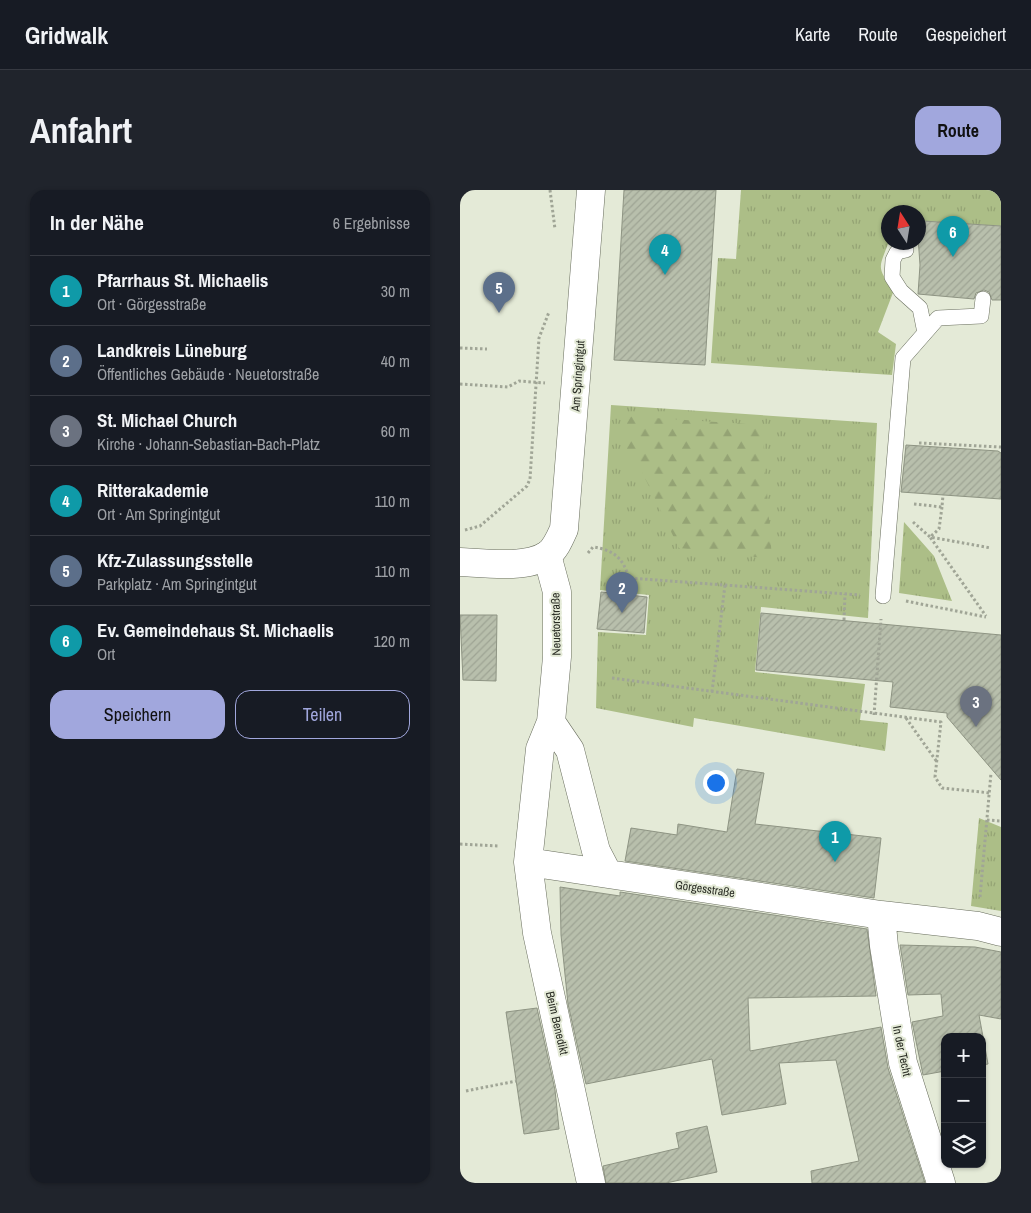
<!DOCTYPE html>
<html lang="de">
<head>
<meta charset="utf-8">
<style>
	body { margin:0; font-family:"Archivo Narrow",sans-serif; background:#20242c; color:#f1f3f6 }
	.controls { position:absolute; right:15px; bottom:15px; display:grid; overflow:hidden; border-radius:10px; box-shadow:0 1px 4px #0004 }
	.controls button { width:45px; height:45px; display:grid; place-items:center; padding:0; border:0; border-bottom:1px solid #363941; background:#171b24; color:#f1f3f6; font:25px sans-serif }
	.compass { position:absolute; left:421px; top:15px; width:45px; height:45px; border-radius:50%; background:#171b24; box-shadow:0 1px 4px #0004; rotate:348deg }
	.you { position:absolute; left:255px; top:592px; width:18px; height:18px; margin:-12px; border:4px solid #fff; border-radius:50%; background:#1a73e8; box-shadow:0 0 0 8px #1a73e833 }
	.badge { display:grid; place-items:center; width:32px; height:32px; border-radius:50%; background:#a1a7dd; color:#fff; font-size:16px; font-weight:700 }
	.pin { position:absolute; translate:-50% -41px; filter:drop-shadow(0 1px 2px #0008) }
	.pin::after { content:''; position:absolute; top:26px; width:18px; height:15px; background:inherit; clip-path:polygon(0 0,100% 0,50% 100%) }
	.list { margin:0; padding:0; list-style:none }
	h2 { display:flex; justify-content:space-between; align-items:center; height:65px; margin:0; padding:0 20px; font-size:21px }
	h2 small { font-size:16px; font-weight:400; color:#9ea1a6 }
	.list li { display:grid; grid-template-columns:32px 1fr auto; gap:15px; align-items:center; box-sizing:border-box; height:70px; padding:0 20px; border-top:1px solid #363941 }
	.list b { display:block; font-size:19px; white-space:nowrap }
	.list p { margin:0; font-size:16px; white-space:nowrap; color:#9ea1a6 }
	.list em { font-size:16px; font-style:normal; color:#9ea1a6 }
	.actions { display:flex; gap:10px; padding:15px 20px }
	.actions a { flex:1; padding:11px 0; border:1px solid #a1a7dd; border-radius:15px; text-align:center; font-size:18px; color:#a1a7dd }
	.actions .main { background:#a1a7dd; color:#111 }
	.icon { flex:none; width:28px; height:28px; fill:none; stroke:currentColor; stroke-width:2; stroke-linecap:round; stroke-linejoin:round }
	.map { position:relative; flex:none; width:541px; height:993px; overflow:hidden; border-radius:15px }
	header { display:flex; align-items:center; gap:30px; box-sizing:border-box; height:70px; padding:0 25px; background:#171b24; border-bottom:1px solid #363941 }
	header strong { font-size:24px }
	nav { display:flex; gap:28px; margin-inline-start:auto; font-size:18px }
	.intro { display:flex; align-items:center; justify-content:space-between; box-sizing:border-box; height:120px; padding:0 30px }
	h1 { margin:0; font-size:35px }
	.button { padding:12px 22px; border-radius:15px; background:#a1a7dd; color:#111; font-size:18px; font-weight:700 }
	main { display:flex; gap:30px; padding:0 30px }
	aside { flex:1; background:#171b24; border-radius:15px; box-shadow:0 1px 4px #0004 }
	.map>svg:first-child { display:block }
	.grass { fill:url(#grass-tufts) }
	.forest { fill:url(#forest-firs) }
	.building { fill:url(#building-hatch); stroke:#8e9483 }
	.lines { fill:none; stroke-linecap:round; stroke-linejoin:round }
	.lane-casing { stroke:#686d5d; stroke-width:16 }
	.street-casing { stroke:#686d5d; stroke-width:29 }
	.secondary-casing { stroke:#686d5d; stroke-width:29 }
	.path { stroke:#a0a596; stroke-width:3; stroke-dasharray:2.5 2.5; stroke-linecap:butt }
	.lane { stroke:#fff; stroke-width:15 }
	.street { stroke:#fff; stroke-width:28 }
	.secondary { stroke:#fff; stroke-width:28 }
	.labels { text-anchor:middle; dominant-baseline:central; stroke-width:4; stroke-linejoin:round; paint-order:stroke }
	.street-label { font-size:12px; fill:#292c24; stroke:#e4ead7 }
</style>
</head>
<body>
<header>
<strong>Gridwalk</strong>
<nav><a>Karte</a><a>Route</a><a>Gespeichert</a></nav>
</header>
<div class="intro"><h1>Anfahrt</h1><a class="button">Route</a></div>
<main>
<aside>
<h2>In der Nähe<small>6 Ergebnisse</small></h2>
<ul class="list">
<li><span class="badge" style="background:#0f9aa8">1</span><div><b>Pfarrhaus St. Michaelis</b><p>Ort · Görgesstraße</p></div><em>30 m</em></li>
<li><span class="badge" style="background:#5c6f8a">2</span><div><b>Landkreis Lüneburg</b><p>Öffentliches Gebäude · Neuetorstraße</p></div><em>40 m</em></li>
<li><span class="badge" style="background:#6b7280">3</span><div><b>St. Michael Church</b><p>Kirche · Johann-Sebastian-Bach-Platz</p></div><em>60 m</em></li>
<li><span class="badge" style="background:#0f9aa8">4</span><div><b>Ritterakademie</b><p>Ort · Am Springintgut</p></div><em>110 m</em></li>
<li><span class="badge" style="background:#5c6f8a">5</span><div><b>Kfz-Zulassungsstelle</b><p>Parkplatz · Am Springintgut</p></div><em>110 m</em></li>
<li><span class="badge" style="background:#0f9aa8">6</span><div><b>Ev. Gemeindehaus St. Michaelis</b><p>Ort</p></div><em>120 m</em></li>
</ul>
<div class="actions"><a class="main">Speichern</a><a>Teilen</a></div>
</aside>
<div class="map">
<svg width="541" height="993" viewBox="0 0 541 993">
	<defs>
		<pattern id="grass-tufts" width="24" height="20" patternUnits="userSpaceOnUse" patternTransform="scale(1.25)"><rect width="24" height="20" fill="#acbe87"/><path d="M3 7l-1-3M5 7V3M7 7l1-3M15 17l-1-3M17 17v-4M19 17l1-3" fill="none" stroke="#94a374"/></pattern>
		<pattern id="forest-firs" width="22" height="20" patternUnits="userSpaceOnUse" patternTransform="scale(1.25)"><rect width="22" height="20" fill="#acbe87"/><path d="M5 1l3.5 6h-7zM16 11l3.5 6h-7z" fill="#94a374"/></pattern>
		<pattern id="building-hatch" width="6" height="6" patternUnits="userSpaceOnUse" patternTransform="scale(1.25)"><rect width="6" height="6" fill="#b8bfac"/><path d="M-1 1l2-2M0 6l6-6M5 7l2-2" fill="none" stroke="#9ea494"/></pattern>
	</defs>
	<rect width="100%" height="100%" fill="#e4ead7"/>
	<path class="grass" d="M 281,0 L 541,0 L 541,36 L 464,31 L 462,47 L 459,47 L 458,22 L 428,22 C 428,31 431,47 428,54 C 419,78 416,77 434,100 L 418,142 L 436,154 L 432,185 L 251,173 L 258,68 L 276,69 Z
		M 151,215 L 417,233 L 408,428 L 301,417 L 295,482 L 405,494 L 400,530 L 428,533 L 425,561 L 234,528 L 233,537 L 136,518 L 138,442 L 186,445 L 189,405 L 140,400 Z
		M 444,332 L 474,366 L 492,411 L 439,403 Z
		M 519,628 L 541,637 L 541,721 L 511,716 Z"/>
	<path class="forest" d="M 164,226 L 302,235 L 312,369 L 219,358 L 178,274 L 164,271 Z"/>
	<path class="building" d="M 164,0 L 256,0 L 245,175 L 154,170 Z
		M 463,31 L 541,36 L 541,110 L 532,110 L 529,102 L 524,100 L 516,103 L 514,109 L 458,104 L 460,75 L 458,47 L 462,47 Z
		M 446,255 L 538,261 L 541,263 L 541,309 L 441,302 Z
		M 141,402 L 187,407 L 184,443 L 137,439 Z
		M 301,423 L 541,445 L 541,590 L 487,527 L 487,523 L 430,517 L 433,492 L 296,480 Z
		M 0,425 L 37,425 L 36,491 L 3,490 Z
		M 277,579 L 304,583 L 295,634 L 421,648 L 414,708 L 165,671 L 171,638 L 217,645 L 218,634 L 267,642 Z
		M 100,697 L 160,706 L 160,702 L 407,739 L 416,806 L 288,808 L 290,861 L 421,837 L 428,878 L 465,993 L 352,993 L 351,981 L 399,971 L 376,870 L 319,873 L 326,914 L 262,925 L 252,869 L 126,894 L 108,814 L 101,745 Z
		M 440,755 L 515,757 L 541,762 L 541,829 L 519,825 L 528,874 L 522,875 L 522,847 L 485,847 L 485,881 L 463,885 L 452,832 L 483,826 L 481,804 L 448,805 Z
		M 77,818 L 95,900 L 99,939 L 64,944 L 46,822 Z
		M 247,936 L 257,982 L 206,993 L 146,993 L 143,976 L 219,958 L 216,943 Z"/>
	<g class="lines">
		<g class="lane-casing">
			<path id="lane" d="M 446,60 L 437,62 L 433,70 L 432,87 L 441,101 L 460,118 L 465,143
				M 423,406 L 443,168 L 478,128 L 521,126 L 523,109"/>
		</g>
		<g class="street-casing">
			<path id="street" d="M 87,365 L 97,402 L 97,467 L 91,532 L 80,559 L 68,672 L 77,743 L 131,993
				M 91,532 L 110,560 L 136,661 L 148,684
				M 68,672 L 421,725 L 518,736 L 541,742
				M 421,725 L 424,756 L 443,873 L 481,993"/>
		</g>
		<g class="secondary-casing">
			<path id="secondary" d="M 0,372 C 23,373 67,379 87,365 C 95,360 100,348 104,339 L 131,0"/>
		</g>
		<path class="path" d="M 90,0 L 95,39
			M 0,158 L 27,159
			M 0,194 L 48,197 L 59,191 L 85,193
			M 459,253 L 541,257
			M 454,314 L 482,317 L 483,305
			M 482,317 L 479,339 L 470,347 L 526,426
			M 453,332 L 470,347 L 531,358
			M 5,340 L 20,336 L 67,296 L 70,289 L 79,148 L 89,122
			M 128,363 L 133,357 C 154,360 163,368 169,388 L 400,405
			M 163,405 L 165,393 L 169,388
			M 446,411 L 526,427
			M 384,430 L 385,404
			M 152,488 L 481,532 L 475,587 L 482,598 L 530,603
			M 252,502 L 265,395
			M 414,525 L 421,429
			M 446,528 L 477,572
			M 527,630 L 541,631
			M 0,654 L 39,656
			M 520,707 L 531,583
			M 6,901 L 56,891"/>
		<use href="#lane" class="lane"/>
		<use href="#street" class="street"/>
		<use href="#secondary" class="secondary"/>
	</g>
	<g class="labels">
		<g class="street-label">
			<text transform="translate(118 186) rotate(-86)">Am Springintgut</text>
			<text transform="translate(96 434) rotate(-91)">Neuetorstraße</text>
			<text transform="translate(245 699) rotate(8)">Görgesstraße</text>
			<text transform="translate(97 833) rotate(77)">Beim Benedikt</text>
			<text transform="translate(442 861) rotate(78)">In der Techt</text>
		</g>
	</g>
</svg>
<div class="controls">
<button>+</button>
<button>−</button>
<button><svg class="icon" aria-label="layers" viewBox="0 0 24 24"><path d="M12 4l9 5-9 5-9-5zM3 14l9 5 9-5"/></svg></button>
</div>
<svg class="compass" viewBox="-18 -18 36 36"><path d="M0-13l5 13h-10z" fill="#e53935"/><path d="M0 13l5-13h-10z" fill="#9ea1a6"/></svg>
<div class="you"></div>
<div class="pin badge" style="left:375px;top:672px;background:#0f9aa8">1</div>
<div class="pin badge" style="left:162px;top:423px;background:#5c6f8a">2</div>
<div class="pin badge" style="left:516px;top:537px;background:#6b7280">3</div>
<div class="pin badge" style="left:205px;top:85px;background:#0f9aa8">4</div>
<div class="pin badge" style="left:39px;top:123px;background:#5c6f8a">5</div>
<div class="pin badge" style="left:493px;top:67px;background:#0f9aa8">6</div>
</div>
</main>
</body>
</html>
